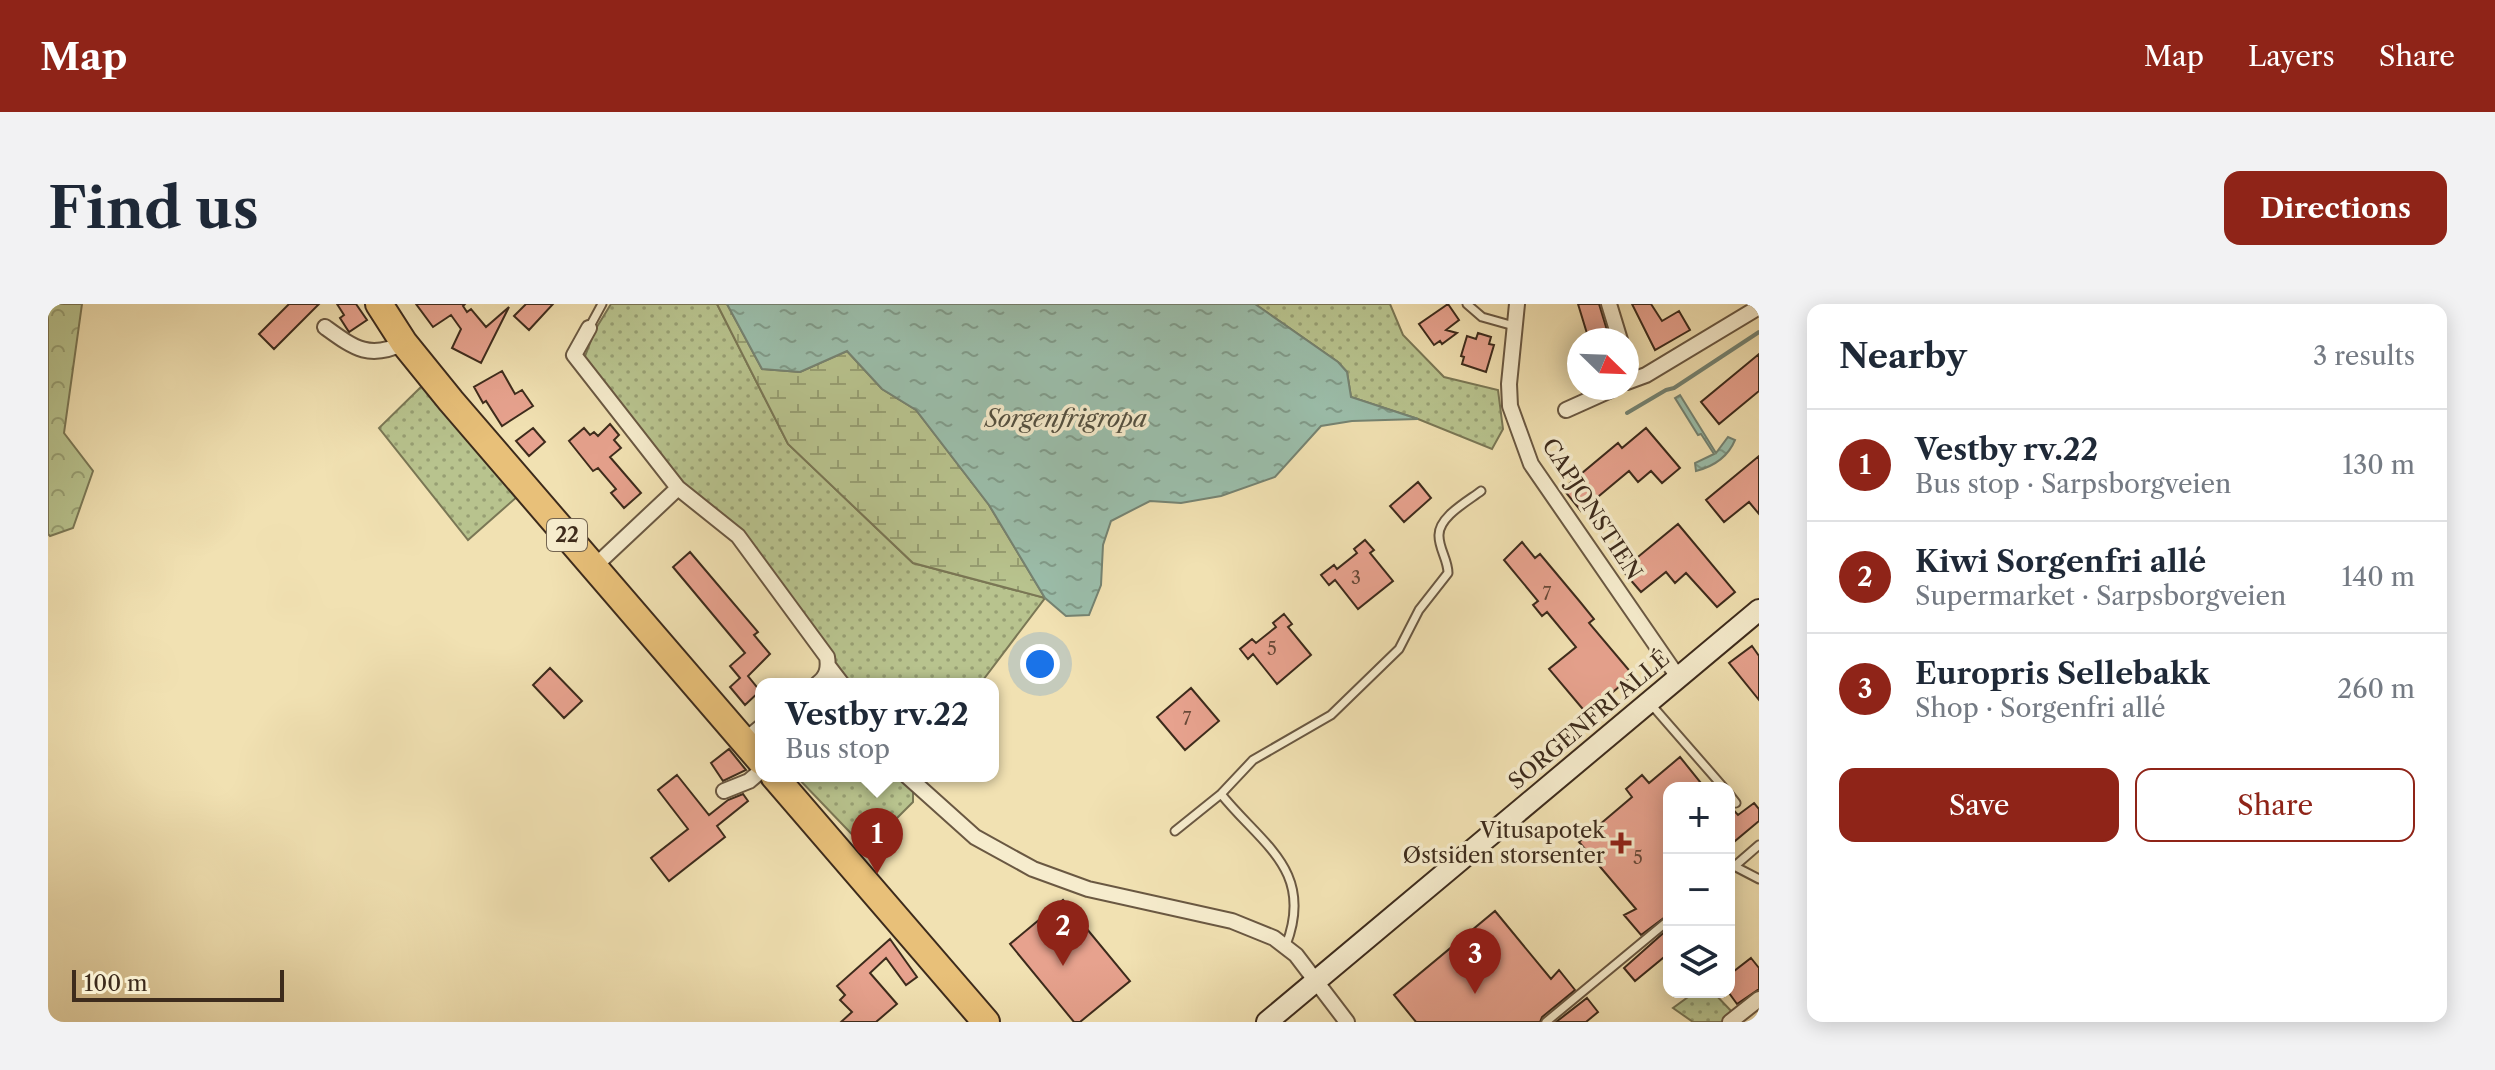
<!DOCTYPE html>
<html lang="en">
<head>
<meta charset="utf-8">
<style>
	body { margin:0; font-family:"Libre Caslon Text",serif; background:#f2f2f3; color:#1f2937 }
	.controls { position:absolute; right:24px; bottom:24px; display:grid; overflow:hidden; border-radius:16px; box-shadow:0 4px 20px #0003 }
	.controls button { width:72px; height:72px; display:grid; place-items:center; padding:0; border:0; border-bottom:2px solid #e0e1e3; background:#fff; color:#1f2937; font:40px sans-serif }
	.compass { position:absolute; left:1519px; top:24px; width:72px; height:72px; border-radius:50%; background:#fff; box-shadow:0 4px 20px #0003; rotate:113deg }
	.scale { position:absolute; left:24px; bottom:20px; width:212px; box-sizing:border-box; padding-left:8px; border:4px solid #3d2b1c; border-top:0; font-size:22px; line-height:28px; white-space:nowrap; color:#3d2b1c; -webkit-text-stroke:6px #f6eccd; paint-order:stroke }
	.you { position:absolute; left:992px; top:360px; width:28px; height:28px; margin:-20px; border:6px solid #fff; border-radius:50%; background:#1a73e8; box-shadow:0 0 0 12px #1a73e833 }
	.badge { display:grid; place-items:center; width:52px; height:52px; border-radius:50%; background:#8f2418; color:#fff; font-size:26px; font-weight:700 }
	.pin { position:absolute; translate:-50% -66px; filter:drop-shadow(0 2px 4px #0008) }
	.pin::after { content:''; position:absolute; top:42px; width:28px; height:24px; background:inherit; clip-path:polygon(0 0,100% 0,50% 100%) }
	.popup { position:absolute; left:707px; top:374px; width:244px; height:104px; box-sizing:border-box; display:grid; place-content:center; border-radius:16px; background:#fff; filter:drop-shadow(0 2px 6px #0005); font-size:26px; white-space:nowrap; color:#747a83 }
	.popup b { font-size:30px; color:#1f2937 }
	.popup::after { content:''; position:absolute; left:50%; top:100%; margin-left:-16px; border:16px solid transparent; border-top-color:#fff }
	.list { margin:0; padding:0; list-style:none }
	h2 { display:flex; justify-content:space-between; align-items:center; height:104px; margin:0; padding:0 32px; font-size:34px }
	h2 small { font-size:26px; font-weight:400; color:#747a83 }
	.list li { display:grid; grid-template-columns:52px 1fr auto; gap:24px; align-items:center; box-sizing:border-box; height:112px; padding:0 32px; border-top:2px solid #e0e1e3 }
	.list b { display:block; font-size:30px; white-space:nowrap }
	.list p { margin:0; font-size:26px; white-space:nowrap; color:#747a83 }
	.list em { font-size:26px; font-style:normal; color:#747a83 }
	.actions { display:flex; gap:16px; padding:24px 32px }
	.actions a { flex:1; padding:18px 0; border:2px solid #8f2418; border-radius:16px; text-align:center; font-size:28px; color:#8f2418 }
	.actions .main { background:#8f2418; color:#fff }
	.icon { flex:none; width:44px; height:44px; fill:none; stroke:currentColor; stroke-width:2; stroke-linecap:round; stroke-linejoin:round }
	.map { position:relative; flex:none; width:1711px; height:718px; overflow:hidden; border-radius:16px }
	header { display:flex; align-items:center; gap:48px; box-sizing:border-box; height:112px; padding:0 40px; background:#8f2418; color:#fff }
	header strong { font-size:38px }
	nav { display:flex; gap:44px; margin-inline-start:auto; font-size:28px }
	.intro { display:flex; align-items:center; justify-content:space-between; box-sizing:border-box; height:192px; padding:0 48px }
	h1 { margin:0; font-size:56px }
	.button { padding:20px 36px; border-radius:16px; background:#8f2418; color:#fff; font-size:28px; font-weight:700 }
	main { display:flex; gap:48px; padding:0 48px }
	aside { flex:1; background:#fff; border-radius:16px; box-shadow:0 4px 20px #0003 }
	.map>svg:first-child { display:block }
	.grass { fill:url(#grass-dots); stroke:#7a7755; stroke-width:2 }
	.forest { fill:url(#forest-crowns); stroke:#7a7755; stroke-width:2 }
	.wetland { fill:url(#wetland-marsh); stroke:#7a7755; stroke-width:2 }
	.water { fill:url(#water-ripples); stroke:#758372; stroke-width:2 }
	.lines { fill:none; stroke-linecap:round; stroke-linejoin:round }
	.stream { stroke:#758372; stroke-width:4 }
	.building { fill:#e7a28e; stroke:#3d2b1c; stroke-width:2 }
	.lane-casing { stroke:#6a5842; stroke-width:11 }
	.street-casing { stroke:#6a5842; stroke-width:18 }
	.secondary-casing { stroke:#3d2b1c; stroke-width:24 }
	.highway-casing { stroke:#3d2b1c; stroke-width:30 }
	.lane { stroke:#f6eccd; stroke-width:7 }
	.street { stroke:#f6eccd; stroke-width:14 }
	.secondary { stroke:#f6eccd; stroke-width:20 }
	.highway { stroke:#e8c079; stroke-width:26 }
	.poi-dot { fill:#8f2418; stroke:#f6eccd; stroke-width:3 }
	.labels { text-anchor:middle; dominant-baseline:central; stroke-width:7; stroke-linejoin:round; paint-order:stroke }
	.number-label { font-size:18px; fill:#684938 }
	.shield { fill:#f6eccd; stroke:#746551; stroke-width:2 }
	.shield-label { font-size:20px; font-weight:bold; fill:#3d2b1c }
	.street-label { font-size:22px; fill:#3d2b1c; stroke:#f6eccd }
	.poi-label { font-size:22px; fill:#3d2b1c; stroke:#f6eccd; text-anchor:end }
	.water-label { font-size:24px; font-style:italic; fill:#545040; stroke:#f6eccd }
</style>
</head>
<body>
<header>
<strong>Map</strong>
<nav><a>Map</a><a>Layers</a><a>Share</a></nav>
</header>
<div class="intro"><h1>Find us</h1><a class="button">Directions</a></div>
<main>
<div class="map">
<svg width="1711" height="718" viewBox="0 0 1711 718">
	<defs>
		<pattern id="grass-dots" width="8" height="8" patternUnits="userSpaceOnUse" patternTransform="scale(2)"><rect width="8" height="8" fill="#b8c38e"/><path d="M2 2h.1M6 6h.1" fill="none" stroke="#979f73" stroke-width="1.8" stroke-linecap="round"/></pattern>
		<pattern id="forest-crowns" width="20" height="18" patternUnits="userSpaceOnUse" patternTransform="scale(2)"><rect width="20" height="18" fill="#b8c38e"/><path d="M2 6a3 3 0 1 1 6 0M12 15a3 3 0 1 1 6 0" fill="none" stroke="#979f73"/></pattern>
		<pattern id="wetland-marsh" width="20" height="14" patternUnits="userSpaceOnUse" patternTransform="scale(2)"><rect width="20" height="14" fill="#b8c38e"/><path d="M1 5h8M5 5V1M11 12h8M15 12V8" fill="none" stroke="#979f73"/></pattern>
		<pattern id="water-ripples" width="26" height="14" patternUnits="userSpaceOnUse" patternTransform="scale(2)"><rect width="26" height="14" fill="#9bbeab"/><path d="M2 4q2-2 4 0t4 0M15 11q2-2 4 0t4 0" fill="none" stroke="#809b8a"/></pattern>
	</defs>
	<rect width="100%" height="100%" fill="#f1e1b2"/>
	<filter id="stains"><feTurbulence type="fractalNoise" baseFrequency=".0025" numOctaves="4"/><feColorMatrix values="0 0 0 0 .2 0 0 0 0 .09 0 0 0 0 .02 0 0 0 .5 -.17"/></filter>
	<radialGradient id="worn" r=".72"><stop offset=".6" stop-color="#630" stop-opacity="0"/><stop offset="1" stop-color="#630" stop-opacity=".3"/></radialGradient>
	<path class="grass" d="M 563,0 L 669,0 L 740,140 L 865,259 L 997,294 L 932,380 L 794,380 L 687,227 L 631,186 L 536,55 L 547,26 Z
		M 1207,0 L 1342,0 L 1355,31 L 1396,73 L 1450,86 L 1455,125 L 1444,145 L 1370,115 L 1303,93 L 1299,68 L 1290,58 Z
		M 375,81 L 479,184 L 420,236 L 331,124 Z
		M 748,472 L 865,472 L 865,498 L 818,545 Z
		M 1647,688 L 1665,688 L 1686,710 L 1677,718 L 1645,718 L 1625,704 Z"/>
	<path class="forest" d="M 0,0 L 34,0 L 16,129 L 45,167 L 25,224 L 2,232 L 0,230 Z"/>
	<path class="wetland" d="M 669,0 L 679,0 L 714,65 L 752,68 L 799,47 L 834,85 L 868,106 L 941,201 L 997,294 L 865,259 L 740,140 Z"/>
	<path class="water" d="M 679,0 L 1207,0 L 1290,58 L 1299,68 L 1303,93 L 1370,115 L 1304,117 L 1273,122 L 1227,173 L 1173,192 L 1133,199 L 1102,197 L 1063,217 L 1055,241 L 1053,281 L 1041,311 L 1018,312 L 997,294 L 941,201 L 868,106 L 834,85 L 799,47 L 752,68 L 714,65 Z
		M 1632,91 L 1668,149 L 1680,133 L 1687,136 C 1680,153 1667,162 1648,167 L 1647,159 L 1666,150 L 1653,130 L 1650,131 L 1627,94 Z"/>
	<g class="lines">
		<path class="stream" d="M 1579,109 L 1618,86 L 1626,84 L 1711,28"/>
	</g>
	<path class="building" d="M 241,0 L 271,0 L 226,45 L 211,30 Z
		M 289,0 L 308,0 L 319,16 L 301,28 L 292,14 L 296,11 Z
		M 368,0 L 417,0 L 415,2 L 419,8 L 423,5 L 438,23 L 461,3 L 433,59 L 404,44 L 413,25 L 403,11 L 385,23 Z
		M 478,0 L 505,0 L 481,26 L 466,12 Z
		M 1400,0 L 1411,16 L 1398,26 L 1409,29 L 1394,40 L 1392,37 L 1386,41 L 1371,20 Z
		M 1530,0 L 1551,0 L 1562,36 L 1541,36 Z
		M 1584,0 L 1603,0 L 1614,17 L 1631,7 L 1642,26 L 1607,46 Z
		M 1430,29 L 1443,33 L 1441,40 L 1446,41 L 1438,68 L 1414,60 L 1416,53 L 1413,52 L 1419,32 L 1428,35 Z
		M 1711,50 L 1711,87 L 1671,120 L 1653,98 Z
		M 454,67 L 467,90 L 474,86 L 485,102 L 454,122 L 438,97 L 435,99 L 426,83 Z
		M 562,120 L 571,131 L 566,136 L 573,144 L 562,153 L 593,189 L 576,204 L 563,189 L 568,185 L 550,164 L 545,167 L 521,137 L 536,124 L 542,131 L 546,128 L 550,132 Z
		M 485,124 L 497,138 L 481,152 L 468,137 Z
		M 1598,124 L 1632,164 L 1614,179 L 1603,167 L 1590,178 L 1581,167 L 1533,207 L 1515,185 L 1570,139 L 1574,144 Z
		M 1711,152 L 1711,210 L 1701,198 L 1676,218 L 1658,196 Z
		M 1370,178 L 1383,194 L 1356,218 L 1342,202 Z
		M 1630,220 L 1687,288 L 1669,303 L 1638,269 L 1627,279 L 1618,268 L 1593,288 L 1574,266 Z
		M 1317,236 L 1326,246 L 1322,249 L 1345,277 L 1310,305 L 1287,276 L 1281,281 L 1273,271 L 1286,261 L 1289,265 L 1309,249 L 1306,245 Z
		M 1474,238 L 1487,254 L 1492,250 L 1533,299 L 1546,315 L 1541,319 L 1585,371 L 1539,410 L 1501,365 L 1528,343 L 1499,308 L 1494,312 L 1485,301 L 1490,297 L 1456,256 Z
		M 642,248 L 710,328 L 706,331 L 722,350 L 700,372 L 712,387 L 697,401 L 682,383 L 692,374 L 682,362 L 697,349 L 625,263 Z
		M 1236,310 L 1244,320 L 1240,323 L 1263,351 L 1229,380 L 1205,350 L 1200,355 L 1192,345 L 1204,335 L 1208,339 L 1228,323 L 1225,319 Z
		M 1704,342 L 1711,352 L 1711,396 L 1681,359 Z
		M 502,364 L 534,397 L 516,414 L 485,381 Z
		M 1143,384 L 1171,417 L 1137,446 L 1109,413 Z
		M 681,445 L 698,466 L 675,477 L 663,459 Z
		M 1632,453 L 1657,484 L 1621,484 L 1621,610 L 1593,631 L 1576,611 L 1588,605 L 1531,538 L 1584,493 L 1578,485 L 1594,471 L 1601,479 Z
		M 629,471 L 661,511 L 680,496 L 695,490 L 700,497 L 669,522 L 677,533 L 621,577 L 603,554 L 640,525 L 610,486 Z
		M 1706,499 L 1711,505 L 1711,517 L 1681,542 L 1681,501 L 1690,511 Z
		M 1015,596 L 1082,677 L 1032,718 L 1026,718 L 962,640 Z
		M 1447,607 L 1503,675 L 1511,666 L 1527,686 L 1494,713 L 1492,718 L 1368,718 L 1346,691 Z
		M 1621,624 L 1621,649 L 1587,677 L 1576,664 Z
		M 842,635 L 869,673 L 858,681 L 838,654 L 822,669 L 849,700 L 828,718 L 793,718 L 804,708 L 792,696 L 797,691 L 789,682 Z
		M 1703,654 L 1711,664 L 1711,685 L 1689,700 L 1681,689 L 1681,671 Z
		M 1539,694 L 1550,708 L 1538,718 L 1508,718 Z"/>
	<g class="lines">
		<g class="lane-casing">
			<path id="lane" d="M 1419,0 L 1434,13 L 1466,22
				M 541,24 L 554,0
				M 1601,398 L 1676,484
				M 1173,490 C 1213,540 1267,566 1238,641
				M 1681,490 L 1688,499
				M 1127,527 L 1173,490 L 1205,456 L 1283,411 L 1351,345 L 1371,306 L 1400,269 C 1400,256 1391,245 1391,232 C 1390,213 1420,197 1433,187
				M 1686,562 L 1711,575
				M 1681,567 L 1711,541
				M 1498,718 L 1621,616"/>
		</g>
		<g class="street-casing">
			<path id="street" d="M 1469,0 L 1461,80 L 1462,102 L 1483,160 L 1630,373
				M 1561,0 L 1572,36
				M 277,23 C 306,44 321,56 356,39
				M 541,24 L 526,51 L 630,184 L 690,232 L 779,353 C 781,364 779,373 769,380
				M 1579,78 L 1598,71 L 1711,3
				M 1518,106 L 1567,84
				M 547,262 L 630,184
				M 781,363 L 794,380
				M 696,437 L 713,423
				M 859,472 L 927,533 L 985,565 L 1040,585 L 1184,617 L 1226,634 L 1248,651 L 1299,718
				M 676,487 L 701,477 L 713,467
				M 1682,718 L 1711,695"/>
		</g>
		<g class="secondary-casing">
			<path id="secondary" d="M 1219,718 L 1711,306"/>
		</g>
		<g class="highway-casing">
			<path id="highway" d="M 331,0 L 356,39 L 403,97 L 713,457
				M 726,472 L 938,718"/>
		</g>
		<use href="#lane" class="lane"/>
		<use href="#street" class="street"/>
		<use href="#secondary" class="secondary"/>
		<use href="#highway" class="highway"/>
	</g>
	<path class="poi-dot" d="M1569 527h8v8h8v8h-8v8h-8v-8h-8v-8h8z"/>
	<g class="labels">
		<g class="number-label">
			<text x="1308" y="274">3</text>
			<text x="1499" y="290">7</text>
			<text x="1224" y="345">5</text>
			<text x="1139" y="415">7</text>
			<text x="1590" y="554">5</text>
		</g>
		<rect class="shield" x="499" y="215" width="40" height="32" rx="6"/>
		<g class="shield-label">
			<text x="519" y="231">22</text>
		</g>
		<g class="street-label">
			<text transform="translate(1544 205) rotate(57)">CAPJONSTIEN</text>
			<text transform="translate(1541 416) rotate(-40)">SORGENFRI ALLÉ</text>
		</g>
		<g class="poi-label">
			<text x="1557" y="526">Vitusapotek<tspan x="1557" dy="25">Østsiden storsenter</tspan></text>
		</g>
		<g class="water-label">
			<text x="1018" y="114">Sorgenfrigropa</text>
		</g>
	</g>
	<rect width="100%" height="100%" filter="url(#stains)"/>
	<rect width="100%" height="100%" fill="url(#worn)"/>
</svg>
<div class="controls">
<button>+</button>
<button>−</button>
<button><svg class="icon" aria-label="layers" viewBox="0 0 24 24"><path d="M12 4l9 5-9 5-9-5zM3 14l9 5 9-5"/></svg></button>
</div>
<svg class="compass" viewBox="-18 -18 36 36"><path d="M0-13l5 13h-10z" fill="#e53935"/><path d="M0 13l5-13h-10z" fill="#747a83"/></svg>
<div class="scale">100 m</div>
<div class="you"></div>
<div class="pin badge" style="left:829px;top:570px">1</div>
<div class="popup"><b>Vestby rv.22</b>Bus stop</div>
<div class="pin badge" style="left:1015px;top:662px">2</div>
<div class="pin badge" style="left:1427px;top:690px">3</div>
</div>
<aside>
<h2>Nearby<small>3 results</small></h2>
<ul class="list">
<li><span class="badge">1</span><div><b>Vestby rv.22</b><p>Bus stop · Sarpsborgveien</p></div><em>130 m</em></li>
<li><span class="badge">2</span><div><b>Kiwi Sorgenfri allé</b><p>Supermarket · Sarpsborgveien</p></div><em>140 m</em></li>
<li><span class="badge">3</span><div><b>Europris Sellebakk</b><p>Shop · Sorgenfri allé</p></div><em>260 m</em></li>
</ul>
<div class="actions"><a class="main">Save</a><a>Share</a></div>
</aside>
</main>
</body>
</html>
